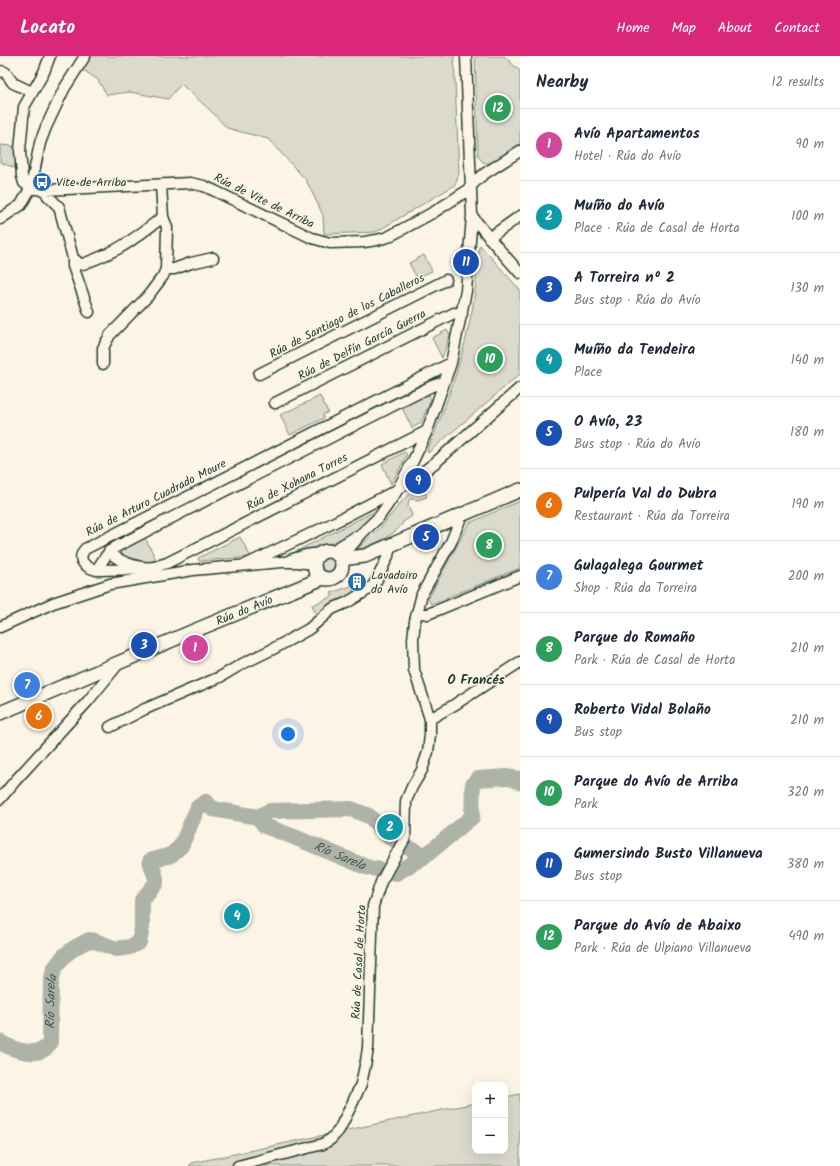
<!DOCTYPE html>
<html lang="en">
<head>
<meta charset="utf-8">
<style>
	body { margin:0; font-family:Kalam,sans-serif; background:#f2f2f3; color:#1f2937 }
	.controls { position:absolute; right:12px; bottom:12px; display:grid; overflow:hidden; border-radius:8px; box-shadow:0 4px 16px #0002 }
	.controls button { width:36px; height:36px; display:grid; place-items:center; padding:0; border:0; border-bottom:1px solid #e0e1e3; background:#fff; color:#1f2937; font:20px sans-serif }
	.you { position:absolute; left:288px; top:678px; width:14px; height:14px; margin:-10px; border:3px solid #fff; border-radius:50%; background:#1a73e8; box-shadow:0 0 0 6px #1a73e833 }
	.badge { display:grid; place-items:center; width:26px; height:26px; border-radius:50%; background:#db2777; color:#fff; font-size:13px; font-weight:700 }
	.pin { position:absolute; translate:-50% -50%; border:2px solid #fff; box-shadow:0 1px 4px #0006 }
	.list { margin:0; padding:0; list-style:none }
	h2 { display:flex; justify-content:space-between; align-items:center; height:52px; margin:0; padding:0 16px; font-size:17px }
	h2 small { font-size:13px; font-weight:400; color:#747a83 }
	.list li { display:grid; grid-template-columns:26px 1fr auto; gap:12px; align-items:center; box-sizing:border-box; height:72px; padding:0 16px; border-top:1px solid #e0e1e3 }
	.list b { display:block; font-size:15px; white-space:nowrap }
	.list p { margin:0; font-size:13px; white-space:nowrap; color:#747a83 }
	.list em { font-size:13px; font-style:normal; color:#747a83 }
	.map { position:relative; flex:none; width:520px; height:1110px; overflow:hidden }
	header { display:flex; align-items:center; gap:24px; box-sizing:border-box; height:56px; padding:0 20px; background:#db2777; color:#fff }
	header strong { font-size:19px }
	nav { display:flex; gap:22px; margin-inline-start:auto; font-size:14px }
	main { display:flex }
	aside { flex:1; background:#fff }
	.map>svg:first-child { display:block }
	.green { fill:#dcdacc; stroke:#7e8c80 }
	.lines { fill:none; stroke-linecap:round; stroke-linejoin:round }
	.canal { stroke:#aeb3a7; stroke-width:9 }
	.river { stroke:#aeb3a7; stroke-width:16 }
	.minor-casing { stroke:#1f3d34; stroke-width:13 }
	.major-casing { stroke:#1f3d34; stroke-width:16 }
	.minor { stroke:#fcf5e5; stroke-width:10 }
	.major { stroke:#fcf5e5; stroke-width:13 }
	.labels { text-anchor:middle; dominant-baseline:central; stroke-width:3; stroke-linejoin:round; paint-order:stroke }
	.poi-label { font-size:12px; fill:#1f3d34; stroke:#fcf5e5; text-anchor:start }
	.street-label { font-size:12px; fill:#1f3d34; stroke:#fcf5e5 }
	.neighbourhood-label { font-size:13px; font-weight:bold; fill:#1f3d34; stroke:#fcf5e5 }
	.water-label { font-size:13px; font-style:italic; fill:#435a51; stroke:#fcf5e5 }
</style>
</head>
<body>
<header>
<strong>Locato</strong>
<nav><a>Home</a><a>Map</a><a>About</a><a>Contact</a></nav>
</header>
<main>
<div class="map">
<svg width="520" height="1110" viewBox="0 0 520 1110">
	<rect width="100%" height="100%" fill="#fcf5e5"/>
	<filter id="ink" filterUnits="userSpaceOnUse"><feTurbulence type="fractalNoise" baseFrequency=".025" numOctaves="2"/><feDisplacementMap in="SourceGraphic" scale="8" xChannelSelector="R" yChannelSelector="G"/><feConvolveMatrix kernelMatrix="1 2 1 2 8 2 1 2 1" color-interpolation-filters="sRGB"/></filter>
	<g filter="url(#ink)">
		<path class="green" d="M 92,0 L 454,0 L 459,117 L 455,129 L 376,176 L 324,178 L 323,159 L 306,124 L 268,83 L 227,72 L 211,55 L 181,28 L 168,43 L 130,36 L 107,39 L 98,24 L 82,13 Z
			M 475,0 L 504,0 L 520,15 L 520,88 L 491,107 C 484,108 482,106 478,100 Z
			M 0,89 L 14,90 L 17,113 L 0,106 Z
			M 480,189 L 520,234 L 520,318 L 428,397 L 427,395 C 447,348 464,300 473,249 C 476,230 477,211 479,191 Z
			M 424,199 L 432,215 L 417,222 L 409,207 Z
			M 447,274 L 450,279 L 442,302 L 432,282 Z
			M 424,339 L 429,339 L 431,343 L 421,367 L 412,372 L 401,350 Z
			M 320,340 L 328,356 L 323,359 L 324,362 L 290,379 L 280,359 Z
			M 405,396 L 407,399 L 391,428 L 382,408 Z
			M 421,428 L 427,441 L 418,444 L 410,443 L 409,444 L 408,450 L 412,459 L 412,460 L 403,466 C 400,477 367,492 357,494 L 363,487 L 381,471 L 403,444 Z
			M 520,445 L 520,512 L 431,548 L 428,543 L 469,467 Z
			M 375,455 L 374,460 L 360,473 L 338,486 L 324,489 L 311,494 L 285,501 Z
			M 240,481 L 251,501 L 199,505 L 198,502 Z
			M 145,482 L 157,505 L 150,507 L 123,500 L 120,496 L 122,493 Z
			M320 509a9 9 0 1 1 18 0a9 9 0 1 1-18 0Z
			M 351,530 L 355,537 C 338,544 330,548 317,561 L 312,549 L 333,540 L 331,537 Z
			M 520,1038 L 520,1110 L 189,1110 L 192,1107 L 475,1047 L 475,1095 L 505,1095 L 505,1041 Z"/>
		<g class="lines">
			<path class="canal" d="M 506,721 L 520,730"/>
			<g class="river">
				<path id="s1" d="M 258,761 L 265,770 L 294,781 L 366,811 L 396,817 L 425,800"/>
				<path id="s2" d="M 0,986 C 13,994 42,1004 50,986 L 51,927 L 54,913 L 64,900 L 74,892 L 89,884 L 95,885 L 116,893 L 130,891 L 139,886 L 142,872 L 142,844 L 156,827 L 156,822 L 150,805 L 171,799 L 181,790 L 198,751 L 206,746 L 213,753 L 258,761 L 269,755 L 351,753 L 369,760 L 389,781 L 425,800 L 472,761 L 473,728 L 478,723 L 506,721 L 520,723"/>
			</g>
			<g class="minor-casing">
				<path id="minor" d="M 50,0 L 44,16 L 24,51 L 20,94 L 22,120 L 24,127 L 35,133 L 45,134 L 190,127 L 204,130 L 215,135 L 312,182 L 330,187 L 364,186 L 377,184 L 388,181 L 434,156 L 465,136 L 479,122 L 487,116 L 520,95
					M 0,15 L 5,16 L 13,27 L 32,36
					M 45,134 L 48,140 L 59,151 L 73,202 L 80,208 L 83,208 C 91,205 99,202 107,198 C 128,189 145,174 163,161 L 161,129
					M 472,160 L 492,185 L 520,217
					M 0,163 L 21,149 L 31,131 L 40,87 L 46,71 L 64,33 L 85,0
					M 489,182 L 520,160
					M 73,202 L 73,210 L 89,256
					M 166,213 L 174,213 L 191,207 L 213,202
					M 103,308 L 103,292 L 110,279 L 148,240 L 163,220 L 166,213 L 167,171 L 163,161
					M 259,318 L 446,224
					M 275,347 L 454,257 L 462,258
					M 109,495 C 117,506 141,513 154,511 C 158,510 163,508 167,507 L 427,375
					M 332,495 L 355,481
					M 341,502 L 363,476 L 379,461 L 395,438 L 414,403 L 427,375 L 451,307 L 466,235 L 472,160 L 466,0
					M 290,504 L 306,499 L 320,497
					M 245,509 L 331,468 L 393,436 L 411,425 L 436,406 L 520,332
					M 96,514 C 104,505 104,499 114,492 L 179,458 L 432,330 L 444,326
					M 158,519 C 143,511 113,514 96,514 C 85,511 76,504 85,493 L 451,307
					M 417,556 L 428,558 L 520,520
					M 0,571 L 53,547 L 110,528 L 193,514 L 282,506 L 297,506 L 314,508
					M 430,663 L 454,649 L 520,606
					M 110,671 L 145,653 L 220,621 L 242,608 L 271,594 L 309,573 L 332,553 L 348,546 L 371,532 L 376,525 L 382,513 L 388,500 L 390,490
					M 0,743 L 15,725 L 88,645 L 119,607
					M 238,1110 L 323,1088 L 331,1083 L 339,1074 L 353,1046 L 361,1028 L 366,1005 L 368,992 L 373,850 L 381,826 L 405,782 L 406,745 L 412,731 L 422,714 L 428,696 L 430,679 L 430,663 L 414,614 L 413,583 L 415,565 L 422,538 L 451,486 L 462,459"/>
			</g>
			<g class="major-casing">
				<g id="major">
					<circle cx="328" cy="509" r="14"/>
					<path d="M 341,503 L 365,500 L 520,434"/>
					<path id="s3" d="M 0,657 L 196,574 L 323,522"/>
				</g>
			</g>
			<use href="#minor" class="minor"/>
			<use href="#major" class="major"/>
		</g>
	</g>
	<defs>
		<g id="bus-disc" transform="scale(1)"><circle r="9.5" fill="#1f6fb2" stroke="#fcf5e5"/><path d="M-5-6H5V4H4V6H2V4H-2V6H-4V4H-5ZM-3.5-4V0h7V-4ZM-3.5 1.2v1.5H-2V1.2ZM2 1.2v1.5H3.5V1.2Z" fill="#fff"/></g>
		<g id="building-disc" transform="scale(1)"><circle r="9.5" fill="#1f6fb2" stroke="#fcf5e5"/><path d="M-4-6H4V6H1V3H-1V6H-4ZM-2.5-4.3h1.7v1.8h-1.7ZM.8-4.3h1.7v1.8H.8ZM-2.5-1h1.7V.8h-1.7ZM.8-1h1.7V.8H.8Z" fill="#fff"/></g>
	</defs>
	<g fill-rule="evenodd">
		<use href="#bus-disc" x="42" y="126"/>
		<use href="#building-disc" x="357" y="526"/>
	</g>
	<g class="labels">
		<g class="poi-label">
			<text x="56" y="126">Vite de Arriba</text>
			<text x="371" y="519">Lavadoiro<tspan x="371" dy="14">do Avío</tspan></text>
		</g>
		<g class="street-label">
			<text transform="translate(264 145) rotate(26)">Rúa de Vite de Arriba</text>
			<text transform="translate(347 260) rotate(-27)">Rúa de Santiago de los Caballeros</text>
			<text transform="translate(362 289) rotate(-27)">Rúa de Delfín García Guerra</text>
			<text transform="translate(297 426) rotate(-27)">Rúa de Xohana Torres</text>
			<text transform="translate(156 442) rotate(-27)">Rúa de Arturo Cuadrado Moure</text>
			<text stroke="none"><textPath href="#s3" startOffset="265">Rúa do Avío</textPath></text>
			<text transform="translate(359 906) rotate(-87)">Rúa de Casal de Horta</text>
		</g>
		<g class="neighbourhood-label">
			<text x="476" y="624">O Francés</text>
		</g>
		<g class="water-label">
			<text stroke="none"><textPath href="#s1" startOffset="92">Río Sarela</textPath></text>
			<text stroke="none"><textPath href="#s2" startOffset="96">Río Sarela</textPath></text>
		</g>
	</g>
</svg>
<div class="controls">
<button>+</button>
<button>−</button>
</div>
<div class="you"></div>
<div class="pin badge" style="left:195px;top:592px;background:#d1479c">1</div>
<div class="pin badge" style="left:390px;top:771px;background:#0f9aa8">2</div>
<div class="pin badge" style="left:144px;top:589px;background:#1a4fb4">3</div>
<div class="pin badge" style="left:237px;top:860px;background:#0f9aa8">4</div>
<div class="pin badge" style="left:426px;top:481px;background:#1a4fb4">5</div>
<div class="pin badge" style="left:39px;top:660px;background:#e8710a">6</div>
<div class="pin badge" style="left:27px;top:629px;background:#3f7fe0">7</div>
<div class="pin badge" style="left:489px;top:489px;background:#2e9e5b">8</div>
<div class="pin badge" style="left:418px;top:425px;background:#1a4fb4">9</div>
<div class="pin badge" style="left:490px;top:303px;background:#2e9e5b">10</div>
<div class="pin badge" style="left:466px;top:206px;background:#1a4fb4">11</div>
<div class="pin badge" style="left:498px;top:52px;background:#2e9e5b">12</div>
</div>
<aside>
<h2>Nearby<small>12 results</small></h2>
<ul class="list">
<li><span class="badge" style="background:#d1479c">1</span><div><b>Avío Apartamentos</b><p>Hotel · Rúa do Avío</p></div><em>90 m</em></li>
<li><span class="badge" style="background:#0f9aa8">2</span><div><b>Muíño do Avío</b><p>Place · Rúa de Casal de Horta</p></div><em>100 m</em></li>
<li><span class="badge" style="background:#1a4fb4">3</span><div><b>A Torreira nº 2</b><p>Bus stop · Rúa do Avío</p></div><em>130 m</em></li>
<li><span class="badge" style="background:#0f9aa8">4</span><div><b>Muíño da Tendeira</b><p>Place</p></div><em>140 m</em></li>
<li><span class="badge" style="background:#1a4fb4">5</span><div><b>O Avío, 23</b><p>Bus stop · Rúa do Avío</p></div><em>180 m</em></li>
<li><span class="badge" style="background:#e8710a">6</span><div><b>Pulpería Val do Dubra</b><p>Restaurant · Rúa da Torreira</p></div><em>190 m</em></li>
<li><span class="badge" style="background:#3f7fe0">7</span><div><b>Gulagalega Gourmet</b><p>Shop · Rúa da Torreira</p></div><em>200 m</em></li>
<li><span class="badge" style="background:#2e9e5b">8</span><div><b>Parque do Romaño</b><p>Park · Rúa de Casal de Horta</p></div><em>210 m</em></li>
<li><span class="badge" style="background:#1a4fb4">9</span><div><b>Roberto Vidal Bolaño</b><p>Bus stop</p></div><em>210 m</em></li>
<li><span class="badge" style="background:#2e9e5b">10</span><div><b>Parque do Avío de Arriba</b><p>Park</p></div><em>320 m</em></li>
<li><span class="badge" style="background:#1a4fb4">11</span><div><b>Gumersindo Busto Villanueva</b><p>Bus stop</p></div><em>380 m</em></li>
<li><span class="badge" style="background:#2e9e5b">12</span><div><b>Parque do Avío de Abaixo</b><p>Park · Rúa de Ulpiano Villanueva</p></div><em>490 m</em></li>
</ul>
</aside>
</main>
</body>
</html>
